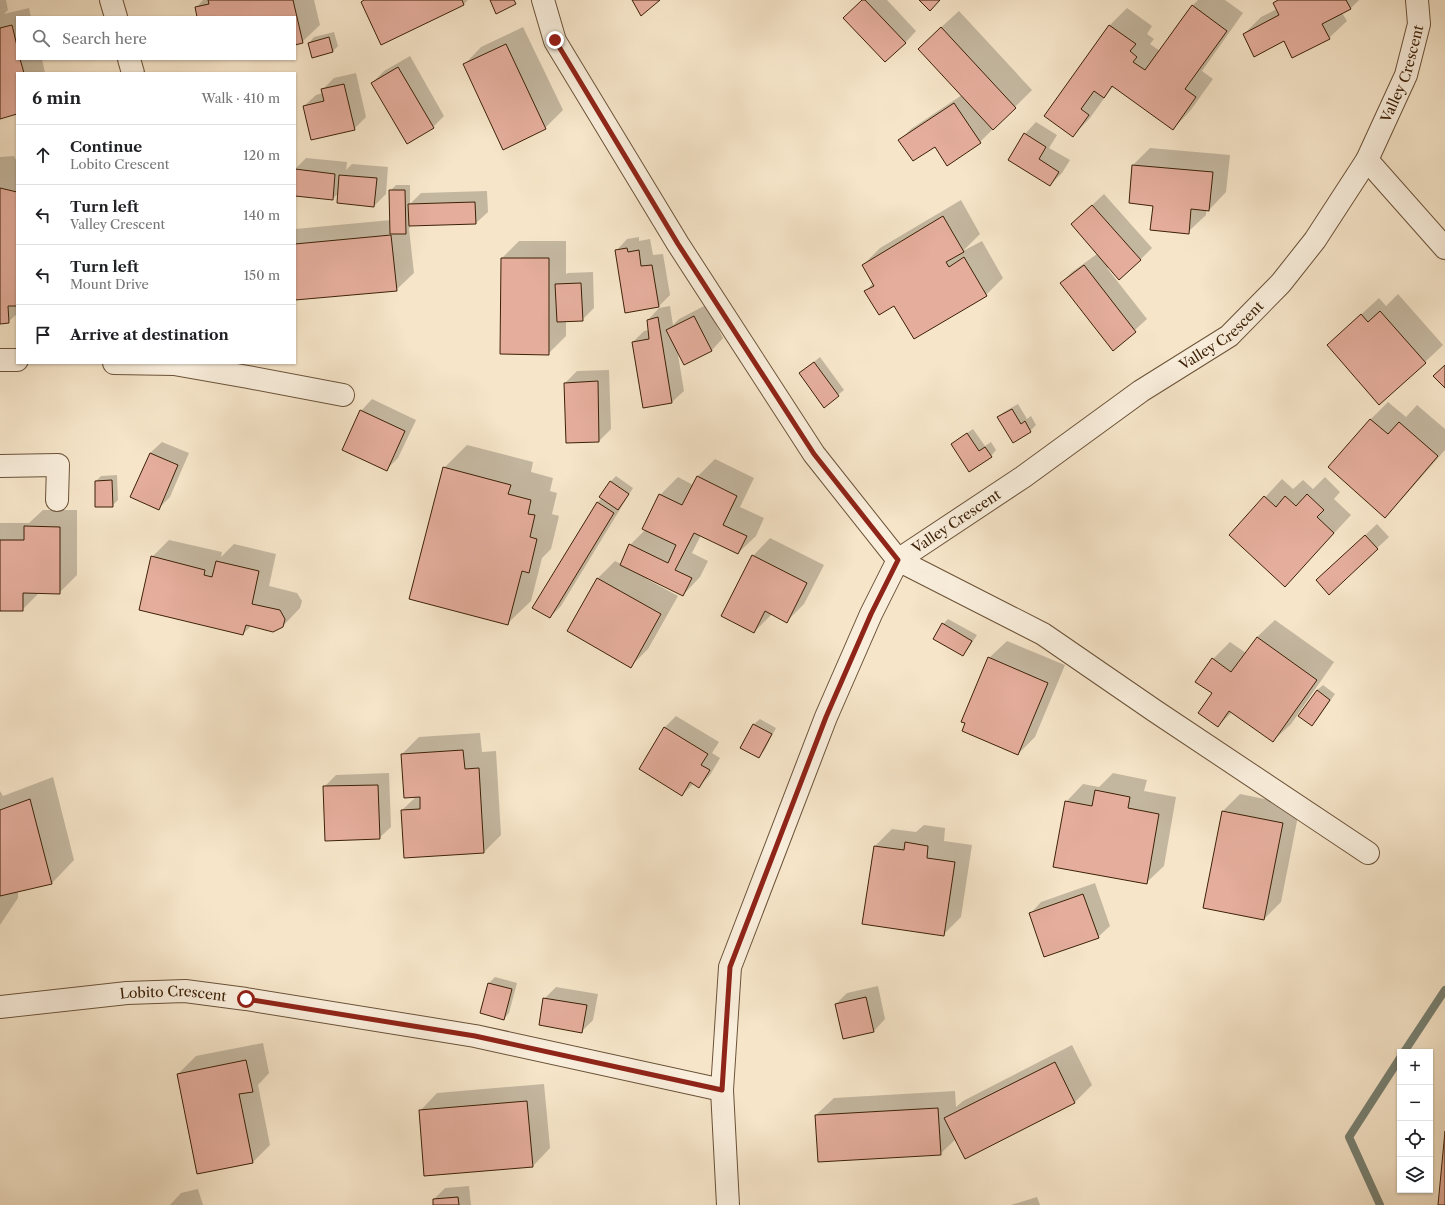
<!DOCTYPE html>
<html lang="en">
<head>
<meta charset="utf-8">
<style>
	body { margin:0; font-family:"Libre Caslon Text",serif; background:#f6f6f6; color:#202124 }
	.controls { position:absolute; right:12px; bottom:12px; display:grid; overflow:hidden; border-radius:0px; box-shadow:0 1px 3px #0004 }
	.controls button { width:36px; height:36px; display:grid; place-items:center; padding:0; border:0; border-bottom:1px solid #e0e0e0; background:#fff; color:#202124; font:20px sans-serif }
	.stop { position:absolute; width:12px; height:12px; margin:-9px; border:3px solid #8f2418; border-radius:50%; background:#fff }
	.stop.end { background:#8f2418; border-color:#fff; box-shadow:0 1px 4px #0008 }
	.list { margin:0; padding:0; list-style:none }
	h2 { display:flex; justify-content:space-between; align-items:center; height:52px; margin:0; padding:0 16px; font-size:17px }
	h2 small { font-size:13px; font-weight:400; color:#757577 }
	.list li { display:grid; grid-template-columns:26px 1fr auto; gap:12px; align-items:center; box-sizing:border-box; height:60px; padding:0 16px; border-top:1px solid #e0e0e0 }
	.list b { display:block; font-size:15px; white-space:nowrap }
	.list p { margin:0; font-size:13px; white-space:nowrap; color:#757577 }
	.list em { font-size:13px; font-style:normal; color:#757577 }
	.icon { flex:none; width:22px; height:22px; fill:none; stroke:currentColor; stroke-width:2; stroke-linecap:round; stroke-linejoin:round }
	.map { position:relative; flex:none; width:1445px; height:1205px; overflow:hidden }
	.search { position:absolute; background:#fff; box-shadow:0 1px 3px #0004; left:16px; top:16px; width:280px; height:44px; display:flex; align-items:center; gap:10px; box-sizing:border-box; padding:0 14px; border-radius:0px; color:#757577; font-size:15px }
	.panel { position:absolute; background:#fff; box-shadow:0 1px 3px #0004; left:16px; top:72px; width:280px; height:292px; border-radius:0px }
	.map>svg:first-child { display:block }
	.shadow { fill:#0003 }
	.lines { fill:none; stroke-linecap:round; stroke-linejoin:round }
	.stream { stroke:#778072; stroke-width:8 }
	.building { fill:#e4ad9c; stroke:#3d2106 }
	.minor-casing { stroke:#6b5237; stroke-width:24 }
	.minor { stroke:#f9eedc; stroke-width:22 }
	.route { stroke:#8f2418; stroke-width:5 }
	.labels { text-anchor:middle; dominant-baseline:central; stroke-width:3.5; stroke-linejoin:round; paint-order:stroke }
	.street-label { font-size:14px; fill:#3d2106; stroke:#f9eedc }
</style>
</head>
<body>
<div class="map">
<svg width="1445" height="1205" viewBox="0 0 1445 1205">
	<rect width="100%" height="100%" fill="#f6e5c9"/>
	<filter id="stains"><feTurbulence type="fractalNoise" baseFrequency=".005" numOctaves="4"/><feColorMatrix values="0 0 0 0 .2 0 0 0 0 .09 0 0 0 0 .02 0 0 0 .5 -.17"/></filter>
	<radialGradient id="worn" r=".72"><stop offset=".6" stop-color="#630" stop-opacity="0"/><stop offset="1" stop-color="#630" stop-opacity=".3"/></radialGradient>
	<path class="shadow" d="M 0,0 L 6,0 L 8,10 L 4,14 L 29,8 L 31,17 L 17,17 L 17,59 L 42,59 L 45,73 L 17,73 L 17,113 L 0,118 Z
		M 203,0 L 314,0 L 320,25 L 302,42 L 295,44 L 295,17 L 198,17 L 196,8 Z
		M 364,0 L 468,0 L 464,4 L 381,43 L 362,2 Z
		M 863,0 L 887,0 L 916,31 L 905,43 Z
		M 1198,0 L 1225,0 L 1243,13 L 1202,71 L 1213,79 L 1190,111 L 1173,129 L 1114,86 L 1104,96 L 1105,97 L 1090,118 L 1073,136 L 1045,116 L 1110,25 L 1127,8 L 1152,26 L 1147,34 L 1154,39 L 1150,44 L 1160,51 L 1192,6 Z
		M 1277,0 L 1359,0 L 1350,9 L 1342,13 L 1347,21 L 1329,38 L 1285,40 L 1244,34 L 1261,17 L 1277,9 L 1274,3 Z
		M 959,11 L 1032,90 L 980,142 L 935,145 L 900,140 L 911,129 L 962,95 L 937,31 Z
		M 523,27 L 563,110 L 545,128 L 464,65 L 481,47 Z
		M 334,32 L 338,46 L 333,51 L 313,57 L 309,43 L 314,37 Z
		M 410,56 L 444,116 L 433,127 L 372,83 L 384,71 Z
		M 356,73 L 366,117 L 354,129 L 304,106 L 316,95 L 323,93 L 322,90 L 334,78 Z
		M 1036,122 L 1057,135 L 1049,148 L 1070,160 L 1062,173 L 1050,185 L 1025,134 Z
		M 1150,148 L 1230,155 L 1226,192 L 1209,210 L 1206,209 L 1206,215 L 1188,232 L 1154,205 L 1133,165 Z
		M 14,156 L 17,162 L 17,314 L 8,322 L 0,323 L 0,157 Z
		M 306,158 L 347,162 L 346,170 L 352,164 L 388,167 L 386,194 L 374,206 L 339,193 L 332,199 L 295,195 L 295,169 Z
		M 396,185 L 410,185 L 410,204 L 421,193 L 487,191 L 488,212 L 476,223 L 411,225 L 409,229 L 414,273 L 396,290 L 295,299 L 295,229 L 391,220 L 390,191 Z
		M 1104,194 L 1152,248 L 1140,260 L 1107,268 L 1147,319 L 1114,349 L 1061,283 L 1072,272 L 1097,254 L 1072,224 Z
		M 961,200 L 980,234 L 963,251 L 982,241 L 1003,278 L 986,295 L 894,304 L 866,291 L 873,283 L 863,265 L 880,248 Z
		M 639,237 L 639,241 L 650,239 L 653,255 L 663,254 L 670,295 L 658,307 L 616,251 L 627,239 Z
		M 519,241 L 566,241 L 566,274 L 568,273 L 593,272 L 594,308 L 582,320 L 566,321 L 566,336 L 548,354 L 502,258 Z
		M 1398,294 L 1443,345 L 1425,362 L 1328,345 L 1379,298 L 1386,306 Z
		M 706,305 L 723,338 L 712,350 L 685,364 L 677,349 L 684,391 L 672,402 L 644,407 L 633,342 L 644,331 L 649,330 L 648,320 L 659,308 L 670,306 L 673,325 L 679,319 Z
		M 820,357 L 844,390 L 824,406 L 800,373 Z
		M 609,370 L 611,429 L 599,441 L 567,442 L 565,383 L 577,371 Z
		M 372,399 L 416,420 L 398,458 L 387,469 L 361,411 Z
		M 1388,402 L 1406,417 L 1417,405 L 1445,429 L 1445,450 L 1402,499 L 1385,516 L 1329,467 L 1371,419 Z
		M 1018,404 L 1027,419 L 1031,416 L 1036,425 L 1030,431 L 998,417 L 1004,412 Z
		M 973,429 L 985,446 L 991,442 L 996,450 L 991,456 L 952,444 L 958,439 Z
		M 162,442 L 189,453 L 170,497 L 158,509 L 150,453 Z
		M 467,445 L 533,462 L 531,472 L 553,478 L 550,491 L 557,493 L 552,514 L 559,516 L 551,549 L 542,558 L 531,601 L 508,623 L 444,468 Z
		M 715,459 L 754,478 L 740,507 L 764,518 L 756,536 L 738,553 L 701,535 L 692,553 L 708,561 L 700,577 L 683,595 L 647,577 L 647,579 L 678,596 L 648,649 L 631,666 L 598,578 L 615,561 L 621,564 L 630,545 L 646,529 L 644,528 L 660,495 L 678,477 L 693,485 L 697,477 Z
		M 117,475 L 118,500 L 112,506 L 96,481 L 101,476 Z
		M 616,476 L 633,488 L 561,606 L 550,617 L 597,503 L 602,498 L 610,482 Z
		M 1325,477 L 1340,492 L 1334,499 L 1351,515 L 1285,586 L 1230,535 L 1282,479 L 1293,489 L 1303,480 L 1313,489 Z
		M 43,510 L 77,510 L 77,575 L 59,593 L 40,592 L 22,610 L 0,610 L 0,523 L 29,523 Z
		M 1377,524 L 1389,537 L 1329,593 L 1329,569 Z
		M 770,538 L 824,565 L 804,604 L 787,621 L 772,614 L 754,632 L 753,556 Z
		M 169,540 L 222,552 L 221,557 L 234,544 L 276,554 L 269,586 L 297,593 L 302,601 L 300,608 L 283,626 L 251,626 L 243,634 L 152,557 Z
		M 948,619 L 977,635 L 968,649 L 963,655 L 943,624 Z
		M 1275,620 L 1334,662 L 1291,724 L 1273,741 L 1232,712 L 1218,726 L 1213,693 L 1213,659 L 1230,642 L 1246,653 L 1257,637 Z
		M 1007,641 L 1065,665 L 1035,737 L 1018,754 L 989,658 Z
		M 1323,685 L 1335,694 L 1317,720 L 1312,725 L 1299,716 L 1317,690 Z
		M 676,716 L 719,742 L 712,753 L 720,758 L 710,775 L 699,787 L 694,783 L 682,795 L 640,768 L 665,727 Z
		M 760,719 L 776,728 L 764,751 L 759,756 L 742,747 L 754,724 Z
		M 480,733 L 482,752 L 496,751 L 501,835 L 484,852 L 402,810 L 417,796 L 402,754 L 419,737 Z
		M 389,773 L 391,827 L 379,838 L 324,787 L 336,775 Z
		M 1113,773 L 1147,780 L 1144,791 L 1176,797 L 1164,866 L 1146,883 L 1066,802 L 1083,784 L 1099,787 Z
		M 53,777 L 74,860 L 52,883 L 18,891 L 18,898 L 0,925 L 0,791 L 3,796 Z
		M 1240,794 L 1300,806 L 1281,902 L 1264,919 L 1204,907 L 1223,811 Z
		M 924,825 L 945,828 L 944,841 L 972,845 L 961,917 L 943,935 L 863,923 L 875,846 L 892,829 L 916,832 Z
		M 1095,883 L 1110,926 L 1098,937 L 1030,914 L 1041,902 Z
		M 495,977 L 517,983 L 509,1013 L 504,1019 L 481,1013 L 489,983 Z
		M 878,986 L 885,1019 L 874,1031 L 836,1004 L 847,993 Z
		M 556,987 L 598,994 L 593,1020 L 581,1032 L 544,999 Z
		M 263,1043 L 269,1073 L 258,1085 L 270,1145 L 252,1163 L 178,1074 L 196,1056 Z
		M 1072,1045 L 1092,1085 L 1075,1102 L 965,1157 L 956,1139 L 940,1154 L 816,1115 L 834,1098 L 955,1091 L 956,1107 L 963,1101 Z
		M 544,1084 L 550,1148 L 533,1166 L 420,1111 L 437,1093 Z
		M 469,1186 L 471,1205 L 434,1205 L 434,1199 L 445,1188 Z
		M 198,1189 L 203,1205 L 170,1205 L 181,1193 Z
		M 1037,1197 L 1040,1205 L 1011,1205 Z"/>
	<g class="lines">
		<path class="stream" d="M 1404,1052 L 1445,990
			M 1380,1205 L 1349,1137 L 1400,1058"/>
	</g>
	<path class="building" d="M 208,0 L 293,0 L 303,43 L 295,45 L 295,17 L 197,17 L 195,7 L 209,4 Z
		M 364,0 L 462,0 L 464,5 L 381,45 L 361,2 Z
		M 490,0 L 514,0 L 516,4 L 496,14 Z
		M 632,0 L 660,0 L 641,16 Z
		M 862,0 L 865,0 L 906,43 L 885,62 L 843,18 Z
		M 919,0 L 940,0 L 930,11 Z
		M 1278,0 L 1346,0 L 1351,9 L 1322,24 L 1330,39 L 1292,58 L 1284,41 L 1254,57 L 1243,34 L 1279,15 L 1273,3 Z
		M 1192,5 L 1227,31 L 1185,89 L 1196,97 L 1173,130 L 1112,86 L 1104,98 L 1094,91 L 1081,109 L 1089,115 L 1073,137 L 1044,116 L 1109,25 L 1136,44 L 1130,51 L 1137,57 L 1133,62 L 1145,70 Z
		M 12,25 L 17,46 L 17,59 L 20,59 L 24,73 L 17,73 L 17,114 L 0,119 L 0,28 Z
		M 941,27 L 1016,108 L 993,130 L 918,49 Z
		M 329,37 L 333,52 L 312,58 L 308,43 Z
		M 506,44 L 546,129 L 503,150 L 463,64 Z
		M 398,67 L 434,128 L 407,144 L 371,83 Z
		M 344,84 L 355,130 L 311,140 L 303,106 L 324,101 L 321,89 Z
		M 954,103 L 981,143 L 947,166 L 935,147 L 913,161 L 898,140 Z
		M 1024,133 L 1046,147 L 1039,159 L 1059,172 L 1050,186 L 1008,160 Z
		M 1132,165 L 1213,172 L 1209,211 L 1191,209 L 1189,234 L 1150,230 L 1153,206 L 1129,203 Z
		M 295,169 L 335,174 L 333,200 L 295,196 Z
		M 339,175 L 377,178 L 374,207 L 337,203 Z
		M 0,188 L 17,192 L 17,306 L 8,306 L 9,323 L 0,324 Z
		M 389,190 L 405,190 L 406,234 L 390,234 Z
		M 475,202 L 476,224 L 409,226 L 408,204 Z
		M 1092,205 L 1141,260 L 1119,280 L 1071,224 Z
		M 943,216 L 964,252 L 946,262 L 949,267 L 964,257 L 987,296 L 914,339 L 894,306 L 879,315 L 864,291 L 874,286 L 862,265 Z
		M 391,235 L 397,291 L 295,300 L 295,244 Z
		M 627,248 L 628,252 L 639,250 L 641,266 L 652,265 L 659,307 L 625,313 L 615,250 Z
		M 501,258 L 549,258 L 549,355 L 500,354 Z
		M 1084,265 L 1136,332 L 1113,351 L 1060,283 Z
		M 581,283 L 583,321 L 557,322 L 555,284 Z
		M 1380,311 L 1426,363 L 1379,405 L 1327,345 L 1361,314 L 1368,322 Z
		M 694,316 L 712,351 L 684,365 L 666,330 Z
		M 658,317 L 672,403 L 643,408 L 632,342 L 649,339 L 647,320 Z
		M 814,362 L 839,396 L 824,408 L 799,373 Z
		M 1445,365 L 1445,388 L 1433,376 Z
		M 598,381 L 599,442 L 566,443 L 564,383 Z
		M 1012,409 L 1021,424 L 1025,421 L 1031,432 L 1013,443 L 997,417 Z
		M 360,410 L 405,431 L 387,471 L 342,450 Z
		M 1370,419 L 1388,434 L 1399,422 L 1438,456 L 1385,518 L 1328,467 Z
		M 967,433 L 979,451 L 985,447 L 992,457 L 969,472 L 951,444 Z
		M 150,453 L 178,465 L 159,510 L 130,497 Z
		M 443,467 L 511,485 L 508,494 L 531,500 L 528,514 L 535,515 L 530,537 L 537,539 L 529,573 L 522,571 L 508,625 L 409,599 Z
		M 697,476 L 737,496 L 723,525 L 747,536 L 738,554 L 694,533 L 675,570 L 692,578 L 683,596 L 620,565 L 629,544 L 668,563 L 676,545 L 642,529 L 659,494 L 682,505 Z
		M 112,480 L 113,507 L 95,507 L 95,481 Z
		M 610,481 L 629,494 L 618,510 L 599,497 Z
		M 1307,494 L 1324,510 L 1317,517 L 1334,533 L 1285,587 L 1229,535 L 1264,496 L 1276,507 L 1285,496 L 1296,506 Z
		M 597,502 L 614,513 L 550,618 L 532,608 Z
		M 24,526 L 60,527 L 60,594 L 23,593 L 23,611 L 0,611 L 0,540 L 24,540 Z
		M 1365,535 L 1378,549 L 1329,595 L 1316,580 Z
		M 752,555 L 807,583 L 787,623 L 765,611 L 754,633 L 721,616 Z
		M 151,556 L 205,570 L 204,575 L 212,577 L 216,561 L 259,571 L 252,604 L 280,610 L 285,619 L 283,627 L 273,632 L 246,625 L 243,635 L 139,610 Z
		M 597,578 L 661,614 L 631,668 L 567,631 Z
		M 942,623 L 972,641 L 963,656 L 933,639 Z
		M 1257,637 L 1317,680 L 1273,742 L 1229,711 L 1218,727 L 1198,713 L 1212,693 L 1195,682 L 1212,658 L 1231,672 Z
		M 988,657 L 1048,683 L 1018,755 L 962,731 L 965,723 L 961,722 Z
		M 1317,690 L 1330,700 L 1312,726 L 1298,716 Z
		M 753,724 L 772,734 L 759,758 L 740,748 Z
		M 664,727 L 708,754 L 701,765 L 710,770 L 699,788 L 690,782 L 682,796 L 639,769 Z
		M 463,750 L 465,769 L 479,768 L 484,853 L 404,858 L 401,810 L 420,809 L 420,797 L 404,798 L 401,754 Z
		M 378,785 L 380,839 L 325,841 L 323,786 Z
		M 1095,790 L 1130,797 L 1128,808 L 1159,814 L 1147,884 L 1053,867 L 1065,801 L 1092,806 Z
		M 30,799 L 52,884 L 0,896 L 0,810 Z
		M 1222,811 L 1283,823 L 1264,920 L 1203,908 Z
		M 905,842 L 928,846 L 927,858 L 955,862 L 944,936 L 862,924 L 874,846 L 904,850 Z
		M 1083,894 L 1099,938 L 1044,957 L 1029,913 Z
		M 488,983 L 512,989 L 504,1020 L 480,1013 Z
		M 866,997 L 874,1032 L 843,1039 L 835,1004 Z
		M 543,998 L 587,1005 L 582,1033 L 539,1025 Z
		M 246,1060 L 253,1092 L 239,1094 L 253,1163 L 197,1174 L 177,1074 Z
		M 1055,1062 L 1075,1103 L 965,1159 L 944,1118 Z
		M 527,1101 L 533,1167 L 424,1176 L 419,1110 Z
		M 938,1108 L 941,1155 L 818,1162 L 815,1115 Z
		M 1445,1131 L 1445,1205 L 1438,1205 Z
		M 458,1197 L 459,1205 L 433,1205 L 433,1199 Z"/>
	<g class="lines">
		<g class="minor-casing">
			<g id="minor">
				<path d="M 111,0 L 116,17"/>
				<path d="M 543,0 L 555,41 L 678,244 L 814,454 L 898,560 L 1043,634 L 1155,711 L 1368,853"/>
				<path d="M 129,59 L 133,73"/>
				<path d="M 1367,160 L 1445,248"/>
				<path d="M 0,360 L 17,360"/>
				<path d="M 114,363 L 174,364 L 248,377 L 343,395"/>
				<path d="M 0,466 L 58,465 L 57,500"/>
				<path id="s1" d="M 0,1007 L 127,993 L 185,991 L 246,999 L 475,1036 L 722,1090"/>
				<path id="s2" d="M 728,1205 L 722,1090 L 730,967 L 826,717 L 871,614 L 898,560 L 1023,477 L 1141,391 L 1229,336 L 1281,283 L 1315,240 L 1367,160 L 1406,75 L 1419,24 L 1417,0"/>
			</g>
		</g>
		<use href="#minor" class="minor"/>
	</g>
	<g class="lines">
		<path class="route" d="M 246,999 L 475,1036 L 722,1090 L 730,967 L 826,717 L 871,614 L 898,560 L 814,454 L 678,244 L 555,40"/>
	</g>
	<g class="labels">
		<g class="street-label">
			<text stroke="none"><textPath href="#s2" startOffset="1397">Valley Crescent</textPath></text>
			<text stroke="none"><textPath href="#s2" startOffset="1073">Valley Crescent</textPath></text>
			<text stroke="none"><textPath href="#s2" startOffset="749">Valley Crescent</textPath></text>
			<text stroke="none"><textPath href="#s1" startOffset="174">Lobito Crescent</textPath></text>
		</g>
	</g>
	<rect width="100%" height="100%" filter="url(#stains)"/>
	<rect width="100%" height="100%" fill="url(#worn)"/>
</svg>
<div class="controls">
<button>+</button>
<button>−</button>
<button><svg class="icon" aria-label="locate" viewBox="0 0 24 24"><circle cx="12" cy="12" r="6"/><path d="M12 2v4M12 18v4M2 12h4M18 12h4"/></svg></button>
<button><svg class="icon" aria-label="layers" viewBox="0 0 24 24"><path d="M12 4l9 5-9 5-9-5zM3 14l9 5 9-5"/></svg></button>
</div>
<div class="stop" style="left:246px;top:999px"></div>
<div class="stop end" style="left:555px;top:40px"></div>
<div class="search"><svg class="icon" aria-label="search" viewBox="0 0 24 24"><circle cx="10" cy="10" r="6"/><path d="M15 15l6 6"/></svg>Search here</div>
<section class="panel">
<h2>6 min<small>Walk · 410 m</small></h2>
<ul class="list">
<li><svg class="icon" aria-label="ahead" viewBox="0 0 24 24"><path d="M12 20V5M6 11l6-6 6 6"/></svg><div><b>Continue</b><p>Lobito Crescent</p></div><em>120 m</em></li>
<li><svg class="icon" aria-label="left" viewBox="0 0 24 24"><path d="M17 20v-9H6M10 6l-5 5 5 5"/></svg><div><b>Turn left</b><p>Valley Crescent</p></div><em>140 m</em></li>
<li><svg class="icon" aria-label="left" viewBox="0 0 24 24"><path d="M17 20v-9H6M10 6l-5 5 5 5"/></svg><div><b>Turn left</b><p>Mount Drive</p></div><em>150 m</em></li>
<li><svg class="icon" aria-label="arrive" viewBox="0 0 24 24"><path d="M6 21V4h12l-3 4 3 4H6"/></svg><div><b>Arrive at destination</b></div></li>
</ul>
</section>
</div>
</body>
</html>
